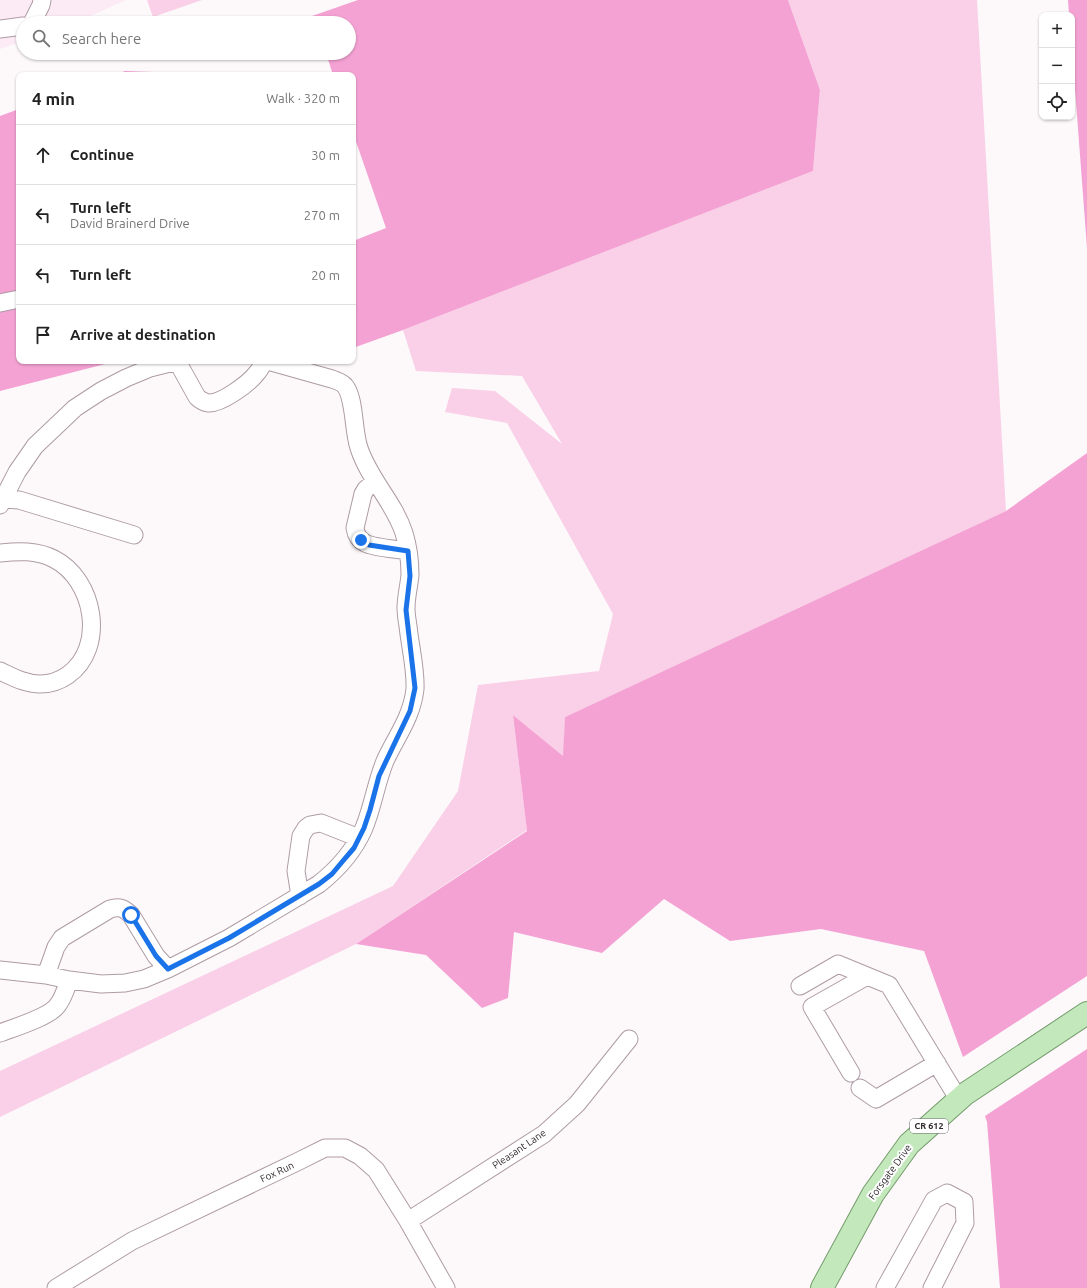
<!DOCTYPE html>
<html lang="en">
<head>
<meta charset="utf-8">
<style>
	body { margin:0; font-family:Ubuntu,sans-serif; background:#f6f6f6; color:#222 }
	.controls { position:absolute; right:12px; top:12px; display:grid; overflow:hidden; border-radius:8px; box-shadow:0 1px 3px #0004 }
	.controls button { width:36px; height:36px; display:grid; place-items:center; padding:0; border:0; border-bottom:1px solid #e0e0e0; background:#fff; color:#222; font:20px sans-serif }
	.stop { position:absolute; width:12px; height:12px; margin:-9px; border:3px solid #1a73e8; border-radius:50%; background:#fff }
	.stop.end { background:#1a73e8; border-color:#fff; box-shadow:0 1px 4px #0008 }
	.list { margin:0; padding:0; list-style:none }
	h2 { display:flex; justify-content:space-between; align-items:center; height:52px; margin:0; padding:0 16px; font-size:17px }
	h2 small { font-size:13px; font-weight:400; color:#767676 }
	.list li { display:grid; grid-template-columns:26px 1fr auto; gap:12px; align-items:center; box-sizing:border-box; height:60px; padding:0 16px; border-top:1px solid #e0e0e0 }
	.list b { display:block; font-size:15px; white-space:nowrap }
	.list p { margin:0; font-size:13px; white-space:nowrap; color:#767676 }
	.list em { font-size:13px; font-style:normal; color:#767676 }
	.icon { flex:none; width:22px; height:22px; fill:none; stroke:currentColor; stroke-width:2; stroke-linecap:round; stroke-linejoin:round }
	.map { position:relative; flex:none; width:1087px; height:1288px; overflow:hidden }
	.search { position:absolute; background:#fff; box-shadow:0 1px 3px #0004; left:16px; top:16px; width:340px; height:44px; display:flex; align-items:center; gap:10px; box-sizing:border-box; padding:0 14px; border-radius:22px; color:#767676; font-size:15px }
	.panel { position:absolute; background:#fff; box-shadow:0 1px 3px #0004; left:16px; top:72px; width:340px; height:292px; border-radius:8px }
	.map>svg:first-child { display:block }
	.built { fill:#fcebf4 }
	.green { fill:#f9d0e7 }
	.forest { fill:#f4a2d3 }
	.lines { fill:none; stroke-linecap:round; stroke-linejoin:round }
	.minor-casing { stroke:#ae9ba5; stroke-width:19 }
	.major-casing { stroke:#749b6b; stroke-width:24 }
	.minor { stroke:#fff; stroke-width:17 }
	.major { stroke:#c2e8bb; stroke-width:22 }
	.route { stroke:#1a73e8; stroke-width:5 }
	.labels { text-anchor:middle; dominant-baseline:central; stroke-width:4; stroke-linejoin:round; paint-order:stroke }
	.shield { fill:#fff; stroke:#6d686b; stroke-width:1 }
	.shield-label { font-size:9px; font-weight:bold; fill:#2f282c }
	.street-label { font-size:10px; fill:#2f282c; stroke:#fff }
</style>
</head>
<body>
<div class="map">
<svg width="1087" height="1288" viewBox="0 0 1087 1288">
	<rect width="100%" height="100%" fill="#fdf9fb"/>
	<path class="built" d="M 0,0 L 126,0 L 75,23 L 23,23 L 23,41 L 0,49 Z"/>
	<path class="green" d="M 147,0 L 202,0 L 153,17 Z
		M 788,0 L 977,0 L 1006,511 L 565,717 L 564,757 L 513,715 L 527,830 L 356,944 L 0,1117 L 0,1071 L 393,886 L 458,791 L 478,685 L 599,671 L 613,614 L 507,423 L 445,412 L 452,388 L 495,391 L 562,444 L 522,376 L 416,371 L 403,330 L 813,171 L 820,90 Z"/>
	<path class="forest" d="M 358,0 L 788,0 L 820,90 L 813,171 L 403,330 L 353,348 L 353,241 L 386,228 L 353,133 L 353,75 L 333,75 L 326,53 L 349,53 L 349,23 L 315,23 L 312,16 Z
		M 1068,0 L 1087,0 L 1087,248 L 1072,49 L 1072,15 L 1069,15 Z
		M 125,71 L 210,74 L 210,75 L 114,75 Z
		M 19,109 L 19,361 L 117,361 L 0,391 L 0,116 Z
		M 1087,453 L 1087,976 L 963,1057 L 924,951 L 821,929 L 730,941 L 664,899 L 602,953 L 514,932 L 508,998 L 482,1008 L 426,955 L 356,944 L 527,831 L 513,715 L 563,756 L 565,717 L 1006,511 Z
		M 1087,1049 L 1087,1288 L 1000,1288 L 987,1122 L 985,1116 Z"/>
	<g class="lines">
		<g class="minor-casing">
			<path id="minor" d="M 32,23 L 41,5 L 42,0
				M 0,29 L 23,26
				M 0,303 L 19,299
				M 177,361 L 197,397 C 200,400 203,402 208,403 C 221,404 248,384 256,374 C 260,370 262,365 265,361
				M 375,481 L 366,489 L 363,494 L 355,528 C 356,535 359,540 365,543 C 374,548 397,549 408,551
				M 0,497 L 4,499 L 19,500 L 134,535
				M 0,505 L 17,472 L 35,446 L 75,408 L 101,391 L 126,378 L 150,368 L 178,361
				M 0,553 C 18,551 37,550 54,559 C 94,579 107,647 68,675 C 61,680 50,684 40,684 C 25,684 13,677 0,671
				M 300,896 L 296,871 L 301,836 L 306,828 L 310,825 L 321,823 L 359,838
				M 0,970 L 46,975 L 69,980 L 101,984 L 125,983 L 144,979 L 168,969 L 229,938 L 319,884 C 338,869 354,851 364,828 C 373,806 376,783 385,761 C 396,737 412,717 415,689 C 416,669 410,646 408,626 C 407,620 406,614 406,608 C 406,597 409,586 410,575 C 410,561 408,546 404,533 C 394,502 369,479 359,448 C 353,431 355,398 345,386 C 342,382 337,381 332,379 L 268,361
				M 46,975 L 56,947 L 62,938 L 110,909 C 119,906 124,908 131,915 L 156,956 L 168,969
				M 800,986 L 838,964 L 889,985 L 959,1100
				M 0,1033 C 13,1028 49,1017 57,1006 C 63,999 66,989 69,980
				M 851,1073 L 812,1007 L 867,976
				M 860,1088 L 876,1099 L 937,1063
				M 408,1221 L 544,1134 L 577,1104 L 629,1039
				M 56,1288 L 132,1241 L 299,1161 L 325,1148 L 345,1148 L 360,1156 L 376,1170 L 408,1221 L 446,1288
				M 885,1288 L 934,1200 L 947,1193 L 964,1202 L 965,1223 L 932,1288"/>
		</g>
		<g class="major-casing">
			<path id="major" d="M 822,1288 L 873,1194 L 909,1144 L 965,1094 L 1087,1013"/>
		</g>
		<use href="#minor" class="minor"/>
		<use href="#major" class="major"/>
	</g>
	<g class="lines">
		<path class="route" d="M 131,915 L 156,956 L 168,969 L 229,938 L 319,884 L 332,874 L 342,862 L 354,848 L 364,828 L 370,810 L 379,776 L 410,711 L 415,688 L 406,610 L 410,576 L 408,551 L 369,545 L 361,540"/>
	</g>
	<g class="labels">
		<rect class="shield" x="910" y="1119" width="38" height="14" rx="3"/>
		<g class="shield-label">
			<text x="929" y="1126">CR 612</text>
		</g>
		<g class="street-label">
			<text transform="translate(519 1149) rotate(-34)">Pleasant Lane</text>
			<text transform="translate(277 1172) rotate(-25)">Fox Run</text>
			<text transform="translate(890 1172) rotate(-54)">Forsgate Drive</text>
		</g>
	</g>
</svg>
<div class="controls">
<button>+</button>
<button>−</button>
<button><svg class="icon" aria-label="locate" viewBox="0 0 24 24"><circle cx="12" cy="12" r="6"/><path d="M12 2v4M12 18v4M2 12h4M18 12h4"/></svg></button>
</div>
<div class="stop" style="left:131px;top:915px"></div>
<div class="stop end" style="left:361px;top:540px"></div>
<div class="search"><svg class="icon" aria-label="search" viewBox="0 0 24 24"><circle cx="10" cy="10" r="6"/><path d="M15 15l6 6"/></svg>Search here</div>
<section class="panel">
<h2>4 min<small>Walk · 320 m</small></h2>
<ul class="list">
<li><svg class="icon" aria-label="ahead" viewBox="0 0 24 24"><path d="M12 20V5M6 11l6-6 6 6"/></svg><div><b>Continue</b></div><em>30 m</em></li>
<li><svg class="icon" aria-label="left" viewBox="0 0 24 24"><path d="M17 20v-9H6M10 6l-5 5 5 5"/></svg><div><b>Turn left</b><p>David Brainerd Drive</p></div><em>270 m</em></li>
<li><svg class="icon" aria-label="left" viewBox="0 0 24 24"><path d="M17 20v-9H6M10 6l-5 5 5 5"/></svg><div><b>Turn left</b></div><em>20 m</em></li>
<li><svg class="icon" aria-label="arrive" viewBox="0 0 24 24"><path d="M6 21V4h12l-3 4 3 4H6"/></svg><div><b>Arrive at destination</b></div></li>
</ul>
</section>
</div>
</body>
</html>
